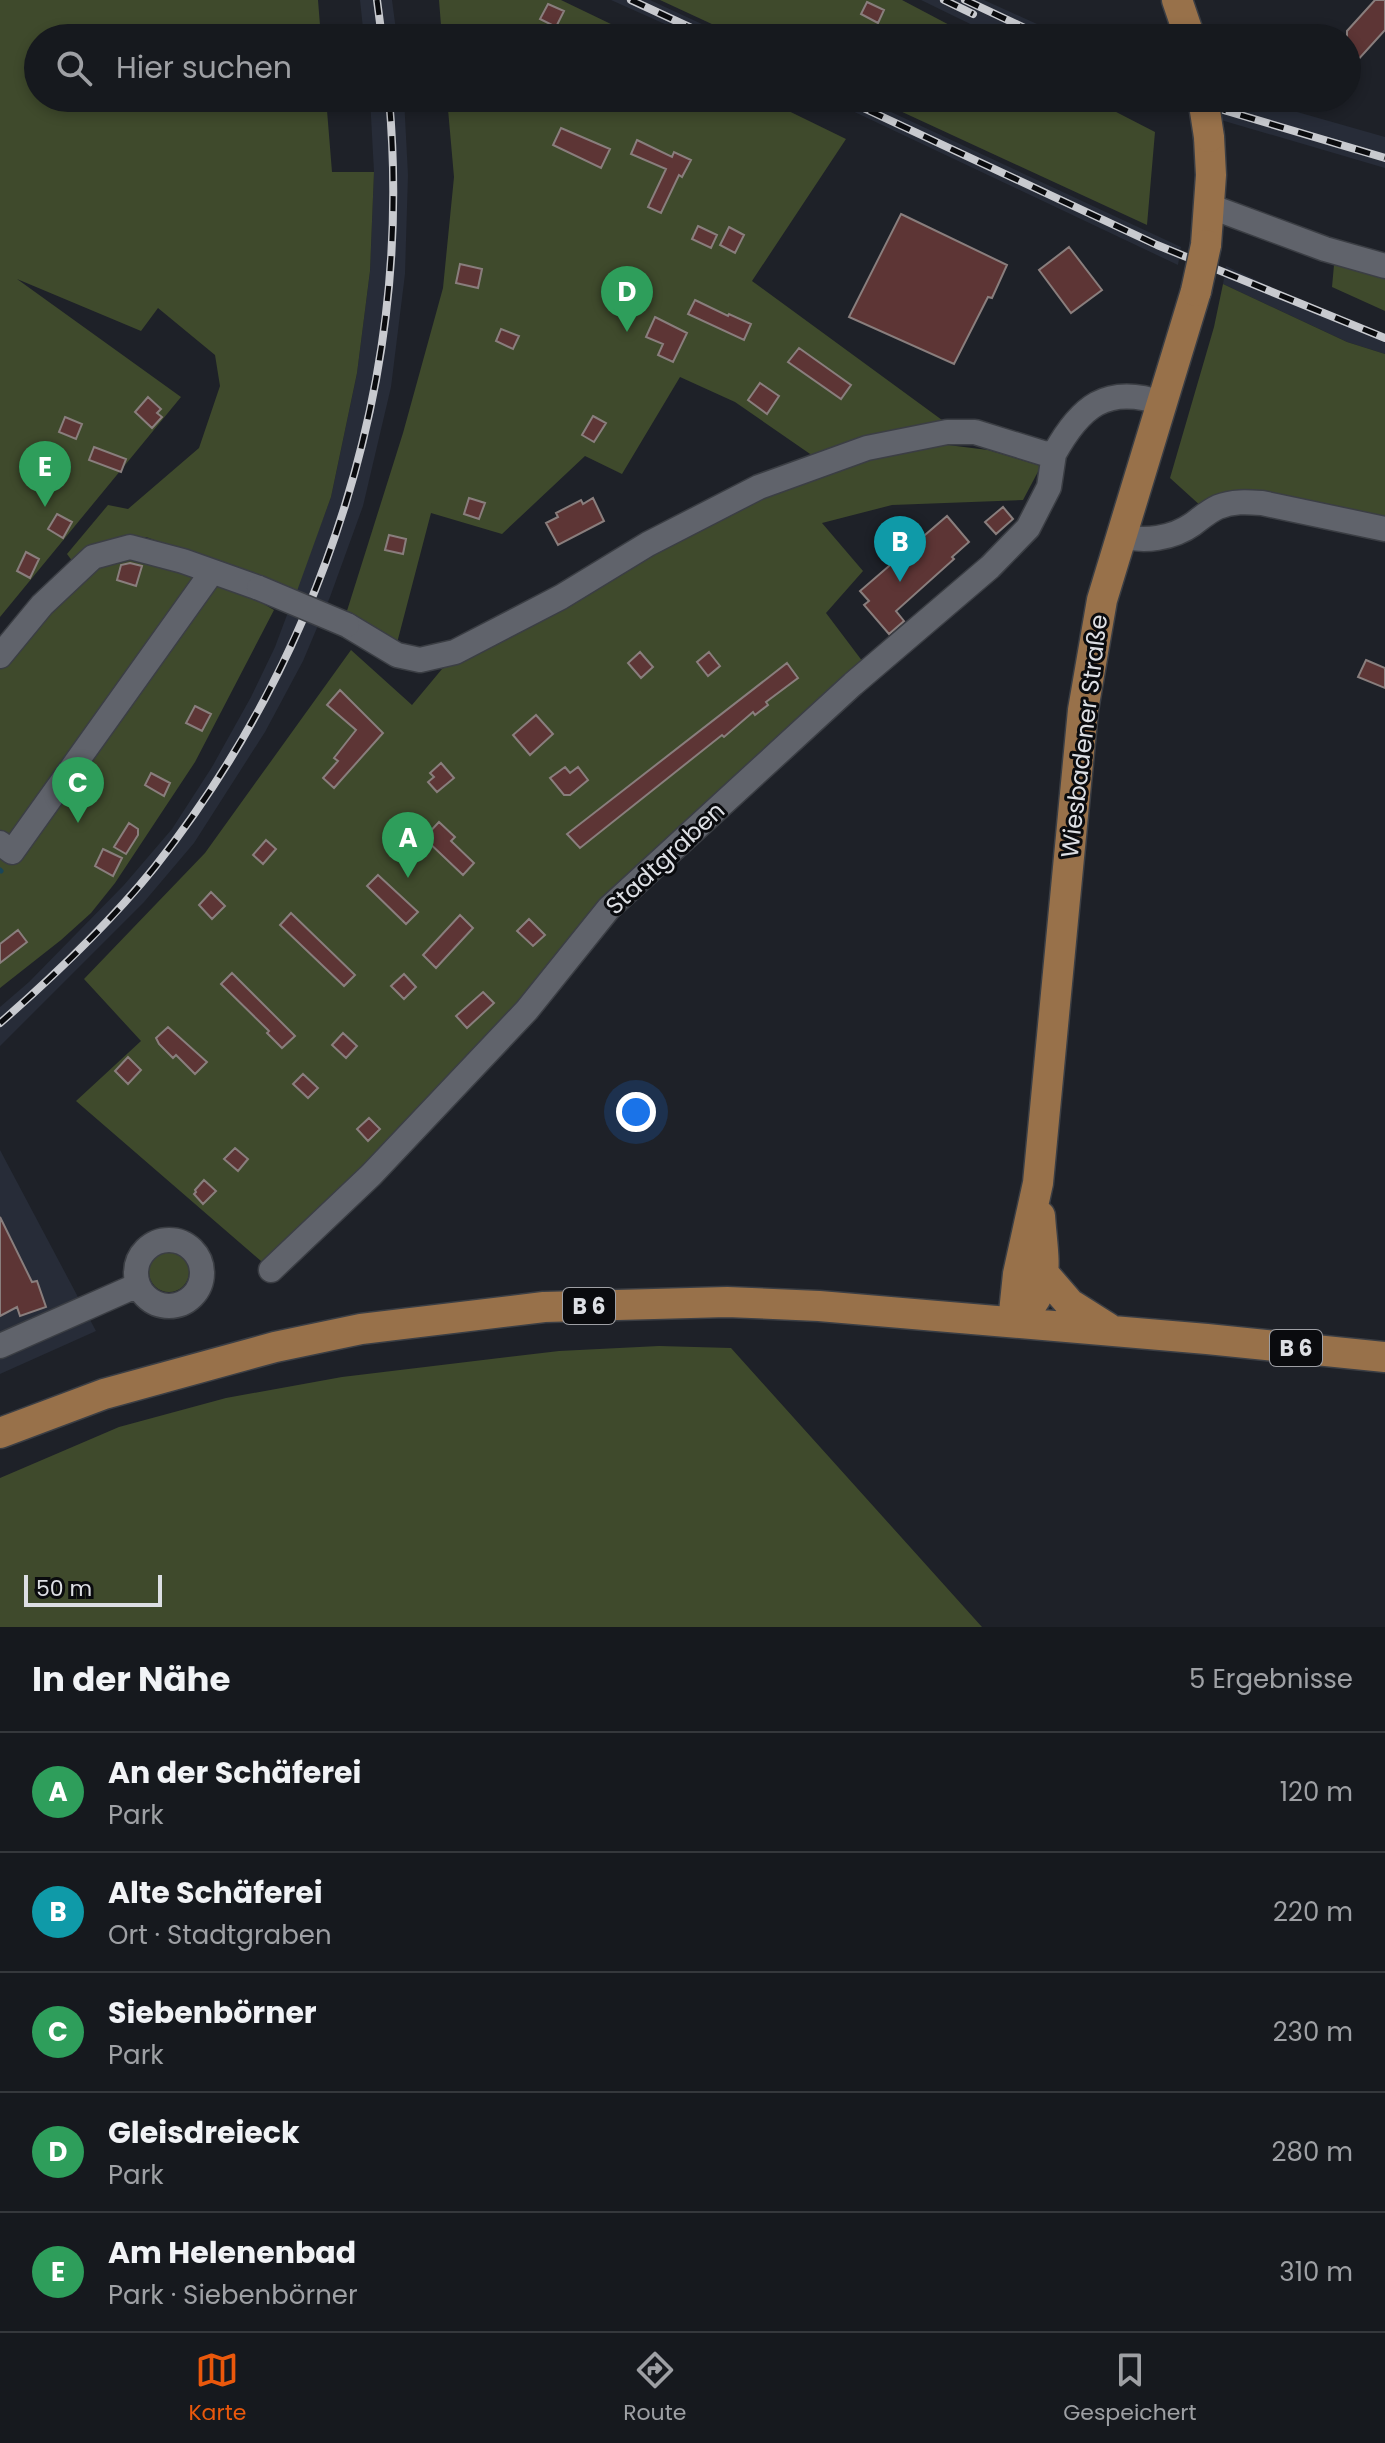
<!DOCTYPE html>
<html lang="de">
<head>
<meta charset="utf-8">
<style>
	body { margin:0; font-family:Poppins,sans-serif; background:#1f2227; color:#f1f3f6 }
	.scale { position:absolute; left:24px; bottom:20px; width:138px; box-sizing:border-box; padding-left:8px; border:4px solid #dddfe4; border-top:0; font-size:22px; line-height:28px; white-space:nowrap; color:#dddfe4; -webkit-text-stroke:6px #0a0b0e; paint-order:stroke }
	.you { position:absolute; left:636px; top:1112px; width:28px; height:28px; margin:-20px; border:6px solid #fff; border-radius:50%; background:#1a73e8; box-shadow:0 0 0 12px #1a73e833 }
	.badge { display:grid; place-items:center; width:52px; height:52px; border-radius:50%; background:#ea580c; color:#fff; font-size:26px; font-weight:700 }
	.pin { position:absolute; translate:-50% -66px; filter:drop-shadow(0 2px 4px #0008) }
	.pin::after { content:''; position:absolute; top:42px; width:28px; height:24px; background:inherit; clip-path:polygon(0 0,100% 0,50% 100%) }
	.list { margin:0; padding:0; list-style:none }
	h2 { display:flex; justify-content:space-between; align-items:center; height:104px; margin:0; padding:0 32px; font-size:34px }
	h2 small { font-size:26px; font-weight:400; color:#9ea0a4 }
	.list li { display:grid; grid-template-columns:52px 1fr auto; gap:24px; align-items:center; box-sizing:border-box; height:120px; padding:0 32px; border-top:2px solid #35383c }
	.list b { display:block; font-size:30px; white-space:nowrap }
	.list p { margin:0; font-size:26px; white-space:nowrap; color:#9ea0a4 }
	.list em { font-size:26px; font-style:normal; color:#9ea0a4 }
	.icon { flex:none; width:44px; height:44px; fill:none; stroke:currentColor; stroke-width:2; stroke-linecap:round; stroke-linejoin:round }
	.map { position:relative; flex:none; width:1385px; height:1627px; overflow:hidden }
	.search { position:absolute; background:#16191e; box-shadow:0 4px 12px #0003; left:24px; right:24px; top:24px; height:88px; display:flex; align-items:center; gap:20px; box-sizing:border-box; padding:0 28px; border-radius:44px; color:#9ea0a4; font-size:30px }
	.sheet { height:704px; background:#16191e }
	nav { display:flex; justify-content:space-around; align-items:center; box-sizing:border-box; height:112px; border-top:2px solid #35383c; background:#16191e; font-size:22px; color:#9ea0a4 }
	nav a { display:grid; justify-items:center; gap:4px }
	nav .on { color:#ea580c }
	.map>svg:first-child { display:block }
	.built { fill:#272c38 }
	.green { fill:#3f4a2c }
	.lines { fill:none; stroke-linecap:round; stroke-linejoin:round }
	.stream { stroke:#1a4658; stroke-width:5 }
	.building { fill:#5d3535; stroke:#897e7d; stroke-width:2 }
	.minor-casing { stroke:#3b3e44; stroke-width:27 }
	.major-casing { stroke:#3b3e44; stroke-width:33 }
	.minor { stroke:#60636b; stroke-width:24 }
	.major { stroke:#98714a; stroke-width:30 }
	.rail-casing { stroke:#c8cacf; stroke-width:8 }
	.rail { stroke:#0a0b0e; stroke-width:5; stroke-dasharray:15; stroke-linecap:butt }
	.minor-bridge-casing { stroke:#3b3e44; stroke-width:27; stroke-linecap:butt }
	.major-bridge-casing { stroke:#3b3e44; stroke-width:33; stroke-linecap:butt }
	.minor-bridge { stroke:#60636b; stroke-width:24 }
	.major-bridge { stroke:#98714a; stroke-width:30 }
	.labels { text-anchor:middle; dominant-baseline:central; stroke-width:6; stroke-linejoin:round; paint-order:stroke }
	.shield { fill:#0a0b0e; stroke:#9e9fa4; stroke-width:2 }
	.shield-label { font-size:22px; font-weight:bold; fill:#dddfe4 }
	.street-label { font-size:24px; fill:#dddfe4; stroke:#0a0b0e }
</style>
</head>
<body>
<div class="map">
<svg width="1385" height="1627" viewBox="0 0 1385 1627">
	<rect width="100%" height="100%" fill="#1e2128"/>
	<path class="built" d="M 360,0 L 392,0 L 397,38 L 364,38 Z
		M 611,0 L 650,0 L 732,38 L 696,38 Z
		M 921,0 L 984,0 L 1068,38 L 999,38 Z
		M 370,98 L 404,98 L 408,175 L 405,274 L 391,387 L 363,506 L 330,597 L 303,661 L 265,732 L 194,843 L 144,902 L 0,1046 L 0,1007 L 29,982 L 124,885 L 172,829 L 212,767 L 251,697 L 275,647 L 331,497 L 357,373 L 370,271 L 374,172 Z
		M 825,98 L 861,98 L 1181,247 L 1178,265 Z
		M 1146,98 L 1248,98 L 1385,137 L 1385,168 Z
		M 1226,266 L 1354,326 L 1385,337 L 1385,354 L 1347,342 L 1223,284 Z
		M 0,1150 L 96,1331 L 0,1374 Z"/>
	<path class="green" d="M 0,0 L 318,0 L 321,38 L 38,38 L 38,98 L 326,98 L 332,172 L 374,172 L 370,271 L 357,373 L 331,497 L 297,591 L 146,537 L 106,541 L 73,562 L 67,554 L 108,505 L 128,509 L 199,448 L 220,386 L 215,355 L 158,308 L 141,331 L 17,279 L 181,397 L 0,617 Z
		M 439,0 L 561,0 L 640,38 L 442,38 Z
		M 660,0 L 902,0 L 974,38 L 742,38 Z
		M 447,98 L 762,98 L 846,139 L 752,281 L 942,420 L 864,438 L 813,456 L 735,402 L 680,377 L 622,474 L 585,456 L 502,534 L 431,513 L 397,643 L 346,614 L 403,433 L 443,288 L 454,177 Z
		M 872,98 L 1089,98 L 1155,132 L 1147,225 Z
		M 1334,265 L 1375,271 L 1385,275 L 1385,311 L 1332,287 Z
		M 1223,284 L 1347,342 L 1385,354 L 1385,520 L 1202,507 L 1170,478 L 1214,327 Z
		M 940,444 L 988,450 L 1041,466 L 1023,500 L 892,505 L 822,523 L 863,571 L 826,613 L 866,666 L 268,1267 L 76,1101 L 141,1041 L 84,979 L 205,853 L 351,650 L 412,705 L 442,669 L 778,488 L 856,460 Z
		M 129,547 L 247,594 L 274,610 L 195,762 L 115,883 L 91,913 L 61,940 L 0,988 L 0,664 L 93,557 Z
		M149 1272a20 20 0 1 1 40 0a20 20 0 1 1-40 0Z
		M 659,1346 L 731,1348 L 982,1627 L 0,1627 L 0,1478 L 119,1427 L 226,1398 L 342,1377 L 559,1351 Z"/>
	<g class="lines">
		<path class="stream" d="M 0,870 L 1,871"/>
	</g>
	<path class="building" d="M 1375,0 L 1385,0 L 1385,30 L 1347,72 L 1347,31 Z
		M 867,2 L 884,10 L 878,23 L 861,14 Z
		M 548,4 L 564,11 L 556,27 L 540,19 Z
		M 561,128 L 610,149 L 601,168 L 553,145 Z
		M 637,140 L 672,157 L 674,152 L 691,160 L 682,177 L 679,175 L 661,213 L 648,207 L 666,169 L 631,154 Z
		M 901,214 L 1007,265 L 992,298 L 988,297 L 954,364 L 849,317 Z
		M 698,226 L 717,235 L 711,248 L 692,239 Z
		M 729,227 L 744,235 L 735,253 L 720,245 Z
		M 1069,247 L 1102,290 L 1071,313 L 1039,270 Z
		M 460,264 L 482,269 L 478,288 L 456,283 Z
		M 695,300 L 728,316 L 729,314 L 751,324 L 744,340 L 688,314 Z
		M 655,317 L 687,333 L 673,362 L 658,355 L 663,344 L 646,337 Z
		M 501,329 L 519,336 L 513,349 L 496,341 Z
		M 799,348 L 851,385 L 841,399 L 788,362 Z
		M 760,383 L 779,396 L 767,414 L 748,400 Z
		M 148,397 L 161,409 L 157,413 L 162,417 L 152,428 L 135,412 Z
		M 593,416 L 606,423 L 594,442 L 582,435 Z
		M 65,417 L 82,424 L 76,439 L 59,432 Z
		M 94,447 L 126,459 L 121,472 L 89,460 Z
		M 469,498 L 485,503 L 479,519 L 464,514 Z
		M 593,498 L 604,521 L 558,545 L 546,523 L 558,517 L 556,513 L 581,500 L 583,504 Z
		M 1003,507 L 1013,519 L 996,534 L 985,522 Z
		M 57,514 L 72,522 L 63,538 L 48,529 Z
		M 947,516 L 969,542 L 952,557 L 954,559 L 896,611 L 904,621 L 889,634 L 864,605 L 869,601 L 860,591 Z
		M 389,535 L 406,539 L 403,554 L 385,550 Z
		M 26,552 L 39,559 L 30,578 L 17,571 Z
		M 130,563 L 142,566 L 136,586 L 117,580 L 121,565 Z
		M 640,652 L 653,667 L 641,678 L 628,663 Z
		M 709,652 L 720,666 L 708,676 L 697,662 Z
		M 1366,660 L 1385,668 L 1385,688 L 1358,677 Z
		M 787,663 L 798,678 L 766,702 L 768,705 L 755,715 L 753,712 L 724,737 L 722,735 L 580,848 L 567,834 Z
		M 340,690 L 383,733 L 334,788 L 323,778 L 338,761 L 334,758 L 356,730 L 327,705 Z
		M 195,706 L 211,714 L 202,731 L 186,723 Z
		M 536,715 L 553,734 L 530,755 L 513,735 Z
		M 441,763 L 454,778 L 437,792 L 428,782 L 434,777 L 430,773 Z
		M 565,767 L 570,773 L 578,767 L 588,780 L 570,795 L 564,795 L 550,778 Z
		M 151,773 L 170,783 L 164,796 L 145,785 Z
		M 439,822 L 455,837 L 451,841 L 474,863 L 463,875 L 424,838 Z
		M 129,823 L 138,829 L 138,835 L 126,854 L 114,847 Z
		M 266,840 L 276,849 L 263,864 L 253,855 Z
		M 103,849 L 122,858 L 113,876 L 95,866 Z
		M 378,875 L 418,912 L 406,924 L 367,886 Z
		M 211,892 L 225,906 L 212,919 L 199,905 Z
		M 291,913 L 355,975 L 344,986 L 280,925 Z
		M 460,915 L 473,928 L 436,968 L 423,955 Z
		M 529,919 L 545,935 L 533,946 L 517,931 Z
		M 18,930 L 27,942 L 0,963 L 0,944 Z
		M 232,973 L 295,1036 L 282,1048 L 267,1033 L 269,1031 L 221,984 Z
		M 404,974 L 416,987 L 404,999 L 391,986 Z
		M 483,992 L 494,1003 L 467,1028 L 456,1016 Z
		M 168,1027 L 207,1062 L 195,1074 L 176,1055 L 173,1058 L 159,1044 L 156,1038 Z
		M 343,1033 L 357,1046 L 346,1058 L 332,1045 Z
		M 128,1057 L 141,1070 L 128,1084 L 115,1071 Z
		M 303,1074 L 318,1088 L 308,1098 L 293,1084 Z
		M 369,1118 L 380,1129 L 368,1141 L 357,1129 Z
		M 235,1148 L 248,1159 L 238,1171 L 224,1159 Z
		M 204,1180 L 216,1191 L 203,1204 L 194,1194 L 196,1192 L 195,1190 Z
		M 0,1217 L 32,1282 L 37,1281 L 46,1307 L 20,1316 L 17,1307 L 0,1316 Z"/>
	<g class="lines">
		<g class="minor-casing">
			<path id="minor" d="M 1209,206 L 1325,249 L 1385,266
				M 1120,536 C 1144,542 1172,539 1193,524 C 1201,518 1209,511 1218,507 C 1233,501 1247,502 1262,503 L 1385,529
				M 347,625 L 397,655 L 420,660 L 455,652 L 561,597 L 648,544 L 759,487 L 867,448 L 947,432 L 975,432 L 1043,453 L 1054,454 C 1080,407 1106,384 1162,403
				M 0,656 L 42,605 L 93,557 L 130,547 L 183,561 L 259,588
				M 0,843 L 12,852 L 212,572
				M136 1273a33 33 0 1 1 66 0a33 33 0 1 1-66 0Z
				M 271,1270 L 371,1175 L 527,1010 L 609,908 L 853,684 L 990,567 L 1028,528 L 1049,487 L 1054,454
				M 0,1346 L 138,1285"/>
		</g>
		<g class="major-casing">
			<path id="major" d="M 1177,0 L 1190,38
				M 1206,245 L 1211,175 L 1209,137
				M 1044,1274 L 1070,1304 L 1108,1328
				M 1013,1322 L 1018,1274 L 1038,1183 L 1083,710 L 1102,600 L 1196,291
				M 1013,1322 C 1054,1293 1043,1261 1040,1216
				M 0,1433 L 104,1394 L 275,1347 L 361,1329 L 544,1307 L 727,1302 L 819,1306 L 1207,1339 L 1385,1357"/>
		</g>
		<use href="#minor" class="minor"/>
		<use href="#major" class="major"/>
		<g class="rail-casing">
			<path id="rail" d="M 377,0 L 382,38
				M 631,0 L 713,38
				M 944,0 L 973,14
				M 965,0 L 1046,38
				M 842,98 L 1157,245 L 1385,338
				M 1183,98 L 1385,158
				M 0,1023 C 55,975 108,925 154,868 C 325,652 414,374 389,98"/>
		</g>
		<use href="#rail" class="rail"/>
		<g class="minor-bridge-casing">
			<path id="minor-bridge" d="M 259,588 L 347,625"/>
		</g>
		<g class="major-bridge-casing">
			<path id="major-bridge" d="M 1203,98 L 1209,137
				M 1196,291 L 1206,245"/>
		</g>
		<use href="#minor-bridge" class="minor-bridge"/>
		<use href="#major-bridge" class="major-bridge"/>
	</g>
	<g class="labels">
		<g class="shield">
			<rect x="563" y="1288" width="52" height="36" rx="6"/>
			<rect x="1270" y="1330" width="52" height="36" rx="6"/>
		</g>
		<g class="shield-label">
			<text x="589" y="1306">B 6</text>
			<text x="1296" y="1348">B 6</text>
		</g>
		<g class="street-label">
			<text transform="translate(1084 736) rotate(-83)">Wiesbadener Straße</text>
			<text transform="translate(665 858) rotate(-43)">Stadtgraben</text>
		</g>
	</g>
</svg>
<div class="scale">50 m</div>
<div class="you"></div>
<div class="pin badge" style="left:408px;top:878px;background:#2e9e5b">A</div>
<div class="pin badge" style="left:900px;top:582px;background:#0f9aa8">B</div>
<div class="pin badge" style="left:78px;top:823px;background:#2e9e5b">C</div>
<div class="pin badge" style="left:627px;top:332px;background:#2e9e5b">D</div>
<div class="pin badge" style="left:45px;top:507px;background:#2e9e5b">E</div>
<div class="search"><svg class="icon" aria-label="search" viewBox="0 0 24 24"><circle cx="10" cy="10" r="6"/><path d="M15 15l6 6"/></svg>Hier suchen</div>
</div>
<section class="sheet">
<h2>In der Nähe<small>5 Ergebnisse</small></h2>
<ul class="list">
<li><span class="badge" style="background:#2e9e5b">A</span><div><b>An der Schäferei</b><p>Park</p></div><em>120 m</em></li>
<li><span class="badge" style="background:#0f9aa8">B</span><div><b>Alte Schäferei</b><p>Ort · Stadtgraben</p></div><em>220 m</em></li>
<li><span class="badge" style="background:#2e9e5b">C</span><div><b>Siebenbörner</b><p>Park</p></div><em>230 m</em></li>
<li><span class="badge" style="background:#2e9e5b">D</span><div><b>Gleisdreieck</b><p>Park</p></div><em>280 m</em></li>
<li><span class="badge" style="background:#2e9e5b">E</span><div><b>Am Helenenbad</b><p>Park · Siebenbörner</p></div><em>310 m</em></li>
</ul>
</section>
<nav>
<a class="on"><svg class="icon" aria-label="map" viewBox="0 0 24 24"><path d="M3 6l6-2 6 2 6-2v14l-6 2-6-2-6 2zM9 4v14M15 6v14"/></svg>Karte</a>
<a><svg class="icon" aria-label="directions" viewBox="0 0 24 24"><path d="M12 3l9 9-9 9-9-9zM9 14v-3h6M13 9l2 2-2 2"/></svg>Route</a>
<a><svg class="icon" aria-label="saved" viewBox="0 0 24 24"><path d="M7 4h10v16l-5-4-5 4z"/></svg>Gespeichert</a>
</nav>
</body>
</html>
